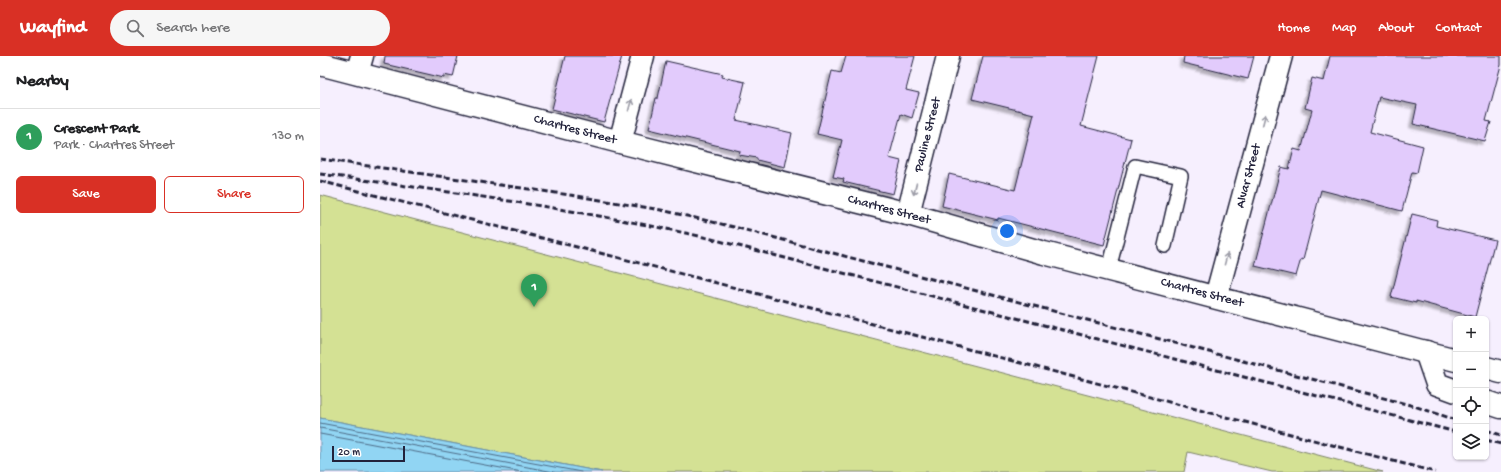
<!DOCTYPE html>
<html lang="en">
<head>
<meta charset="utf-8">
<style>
	body { margin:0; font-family:"Gochi Hand",sans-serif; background:#f6f6f6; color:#202124 }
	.controls { position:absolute; right:12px; bottom:12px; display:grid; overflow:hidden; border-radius:6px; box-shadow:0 1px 3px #0004 }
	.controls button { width:36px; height:36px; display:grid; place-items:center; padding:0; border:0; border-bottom:1px solid #e0e0e0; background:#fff; color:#202124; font:20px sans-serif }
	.scale { position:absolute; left:12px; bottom:10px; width:73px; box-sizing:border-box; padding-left:4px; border:2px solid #22223b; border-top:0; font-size:11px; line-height:14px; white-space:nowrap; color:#22223b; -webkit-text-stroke:3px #fff; paint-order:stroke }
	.you { position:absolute; left:687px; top:175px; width:14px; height:14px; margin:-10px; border:3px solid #fff; border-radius:50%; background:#1a73e8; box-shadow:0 0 0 6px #1a73e833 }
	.badge { display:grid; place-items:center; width:26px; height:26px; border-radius:50%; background:#d93025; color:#fff; font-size:13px; font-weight:700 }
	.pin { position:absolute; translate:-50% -33px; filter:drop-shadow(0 1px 2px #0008) }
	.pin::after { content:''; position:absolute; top:21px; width:14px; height:12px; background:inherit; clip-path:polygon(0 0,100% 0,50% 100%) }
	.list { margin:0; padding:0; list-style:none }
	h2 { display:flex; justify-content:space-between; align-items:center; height:52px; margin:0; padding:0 16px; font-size:17px }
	h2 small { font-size:13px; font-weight:400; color:#757577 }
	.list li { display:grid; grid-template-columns:26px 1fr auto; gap:12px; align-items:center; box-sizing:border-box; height:56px; padding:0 16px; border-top:1px solid #e0e0e0 }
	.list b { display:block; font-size:15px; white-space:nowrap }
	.list p { margin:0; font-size:13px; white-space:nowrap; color:#757577 }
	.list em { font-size:13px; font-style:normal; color:#757577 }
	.actions { display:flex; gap:8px; padding:12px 16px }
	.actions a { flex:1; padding:9px 0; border:1px solid #d93025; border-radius:6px; text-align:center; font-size:14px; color:#d93025 }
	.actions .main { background:#d93025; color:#fff }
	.icon { flex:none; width:22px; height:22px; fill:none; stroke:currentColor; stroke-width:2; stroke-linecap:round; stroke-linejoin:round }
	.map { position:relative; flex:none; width:1181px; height:416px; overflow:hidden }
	header { display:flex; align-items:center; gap:24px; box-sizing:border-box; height:56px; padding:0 20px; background:#d93025; color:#fff }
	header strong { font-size:19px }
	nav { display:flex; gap:22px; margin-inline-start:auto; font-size:14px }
	.search { width:280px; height:36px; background:#f6f6f6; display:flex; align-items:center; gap:10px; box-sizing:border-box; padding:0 14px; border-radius:22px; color:#757577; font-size:15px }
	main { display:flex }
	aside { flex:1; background:#fff }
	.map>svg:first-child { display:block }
	.green { fill:#d4e194; stroke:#7b8268 }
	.water { fill:#91d5f3; stroke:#658da9 }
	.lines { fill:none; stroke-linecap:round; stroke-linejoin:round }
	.shore { stroke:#4e6a85; stroke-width:1 }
	.building { fill:#e2cbfc; stroke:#22223b; filter:url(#shadow) }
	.service-casing { stroke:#22223b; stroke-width:16 }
	.minor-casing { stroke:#22223b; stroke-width:25 }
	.tertiary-casing { stroke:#22223b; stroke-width:25 }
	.service { stroke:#fff; stroke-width:13 }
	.minor { stroke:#fff; stroke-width:22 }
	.tertiary { stroke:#fff; stroke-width:22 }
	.rail { stroke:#22223b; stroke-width:3; stroke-dasharray:6 3; stroke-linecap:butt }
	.oneway { stroke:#9c9ca7 }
	.labels { text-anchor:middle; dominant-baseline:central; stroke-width:3; stroke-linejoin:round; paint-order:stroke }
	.street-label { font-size:13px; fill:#22223b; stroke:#fff }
</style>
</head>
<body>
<header>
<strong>Wayfind</strong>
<div class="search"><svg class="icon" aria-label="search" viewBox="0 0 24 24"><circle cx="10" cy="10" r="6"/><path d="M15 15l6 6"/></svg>Search here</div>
<nav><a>Home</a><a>Map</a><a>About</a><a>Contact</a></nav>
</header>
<main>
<aside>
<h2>Nearby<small></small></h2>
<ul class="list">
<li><span class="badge" style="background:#2e9e5b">1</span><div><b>Crescent Park</b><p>Park · Chartres Street</p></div><em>130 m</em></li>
</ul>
<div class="actions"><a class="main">Save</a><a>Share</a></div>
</aside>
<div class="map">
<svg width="1181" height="416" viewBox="0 0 1181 416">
	<defs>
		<filter id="shadow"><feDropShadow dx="-3.5" dy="3.5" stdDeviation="1" flood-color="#0004"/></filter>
	</defs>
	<rect width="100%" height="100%" fill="#f6effe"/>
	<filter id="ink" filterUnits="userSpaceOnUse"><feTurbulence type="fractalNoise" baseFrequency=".025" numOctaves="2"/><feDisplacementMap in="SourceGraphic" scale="8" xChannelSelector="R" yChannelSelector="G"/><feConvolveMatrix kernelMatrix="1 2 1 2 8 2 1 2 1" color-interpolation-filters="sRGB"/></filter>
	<g filter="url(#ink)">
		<path class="green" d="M 0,139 L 1063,416 L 952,416 L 868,396 L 864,416 L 282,416 L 0,362 Z"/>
		<path class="water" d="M 0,362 L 282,416 L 0,416 Z"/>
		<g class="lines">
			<path class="shore" d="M 0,367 L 261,416
				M 0,372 L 234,416
				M 0,378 L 202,416"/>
		</g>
		<path class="building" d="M 65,0 L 138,0 L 133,21 L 124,19 L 124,22 L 64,8 Z
			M 245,0 L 302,0 L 284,66 L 232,53 Z
			M 526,0 L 595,0 L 586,34 L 599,37 L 592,62 L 581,58 L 569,102 L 581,105 L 573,138 L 523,126 L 524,123 L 513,121 L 522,84 L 497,78 L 512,15 L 521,17 Z
			M 663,0 L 779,0 L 761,70 L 811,83 L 784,189 L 678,162 L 678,164 L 622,150 L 629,118 L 695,134 L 714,58 L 652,43 Z
			M 864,0 L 934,0 L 928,23 L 863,7 Z
			M 1010,0 L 1181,0 L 1181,9 L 1166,65 L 1171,66 L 1165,85 L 1093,68 L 1097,49 L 1059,41 L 1050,76 L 1103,90 L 1097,117 L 1092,116 L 1082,155 L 1001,134 L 983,204 L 981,203 L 976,220 L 935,210 L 961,111 L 969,113 L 974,93 L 981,95 L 992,54 L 985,52 L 992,22 L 1004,25 Z
			M 346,5 L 403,18 L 402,21 L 425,26 L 416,64 L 472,77 L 465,111 L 437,104 L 437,102 L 419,99 L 420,95 L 329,73 L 336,42 L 338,42 Z
			M 1092,158 L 1117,164 L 1116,170 L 1175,184 L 1155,261 L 1096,245 L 1096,247 L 1071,241 Z"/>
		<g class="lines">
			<g class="service-casing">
				<path id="service" d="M 789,213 L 815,110 L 861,120 L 845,190"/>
			</g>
			<g class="minor-casing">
				<path id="minor" d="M 37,17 L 42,0
					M 300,86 L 323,0
					M 588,158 L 628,0
					M 896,241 L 961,0
					M 1106,296 L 1117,328 L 1136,335
					M 1166,346 L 1181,351"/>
			</g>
			<g class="tertiary-casing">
				<path id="tertiary" d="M 0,8 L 300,86 L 588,158 L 724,197 L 1136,304
					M 1166,312 L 1181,316"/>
			</g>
			<use href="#service" class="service"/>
			<use href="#minor" class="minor"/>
			<use href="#tertiary" class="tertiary"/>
			<path class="rail" d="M 0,103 L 257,140 L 341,154 L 414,171 L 1094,350 L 1136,364
				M 0,118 C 130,136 260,153 388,182 L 1136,376
				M 0,125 L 393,226 L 1115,416
				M 1166,374 L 1181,379
				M 1166,384 L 1181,388"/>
		</g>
		<defs><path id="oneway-shaft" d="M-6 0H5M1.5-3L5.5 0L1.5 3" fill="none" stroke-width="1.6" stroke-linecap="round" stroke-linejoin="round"/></defs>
		<g class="oneway">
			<use href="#oneway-shaft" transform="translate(310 49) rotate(-75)"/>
			<use href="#oneway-shaft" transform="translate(944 64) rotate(-75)"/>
			<use href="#oneway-shaft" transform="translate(595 133) rotate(104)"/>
			<use href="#oneway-shaft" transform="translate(906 203) rotate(-75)"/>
		</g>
	</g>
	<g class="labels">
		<g class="street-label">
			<text transform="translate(255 74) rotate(15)">Chartres Street</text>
			<text transform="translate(608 79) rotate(-76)">Pauline Street</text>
			<text transform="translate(929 120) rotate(-75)">Alvar Street</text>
			<text transform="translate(569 154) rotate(15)">Chartres Street</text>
			<text transform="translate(882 237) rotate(15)">Chartres Street</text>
		</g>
	</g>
</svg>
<div class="controls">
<button>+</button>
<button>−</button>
<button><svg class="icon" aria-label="locate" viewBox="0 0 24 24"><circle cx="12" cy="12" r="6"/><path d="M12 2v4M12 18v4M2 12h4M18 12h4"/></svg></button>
<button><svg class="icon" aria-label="layers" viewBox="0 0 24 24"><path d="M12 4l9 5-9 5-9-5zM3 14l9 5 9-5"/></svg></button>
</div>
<div class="scale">20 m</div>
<div class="you"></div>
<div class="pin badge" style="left:214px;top:251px;background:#2e9e5b">1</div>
</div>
</main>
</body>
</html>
